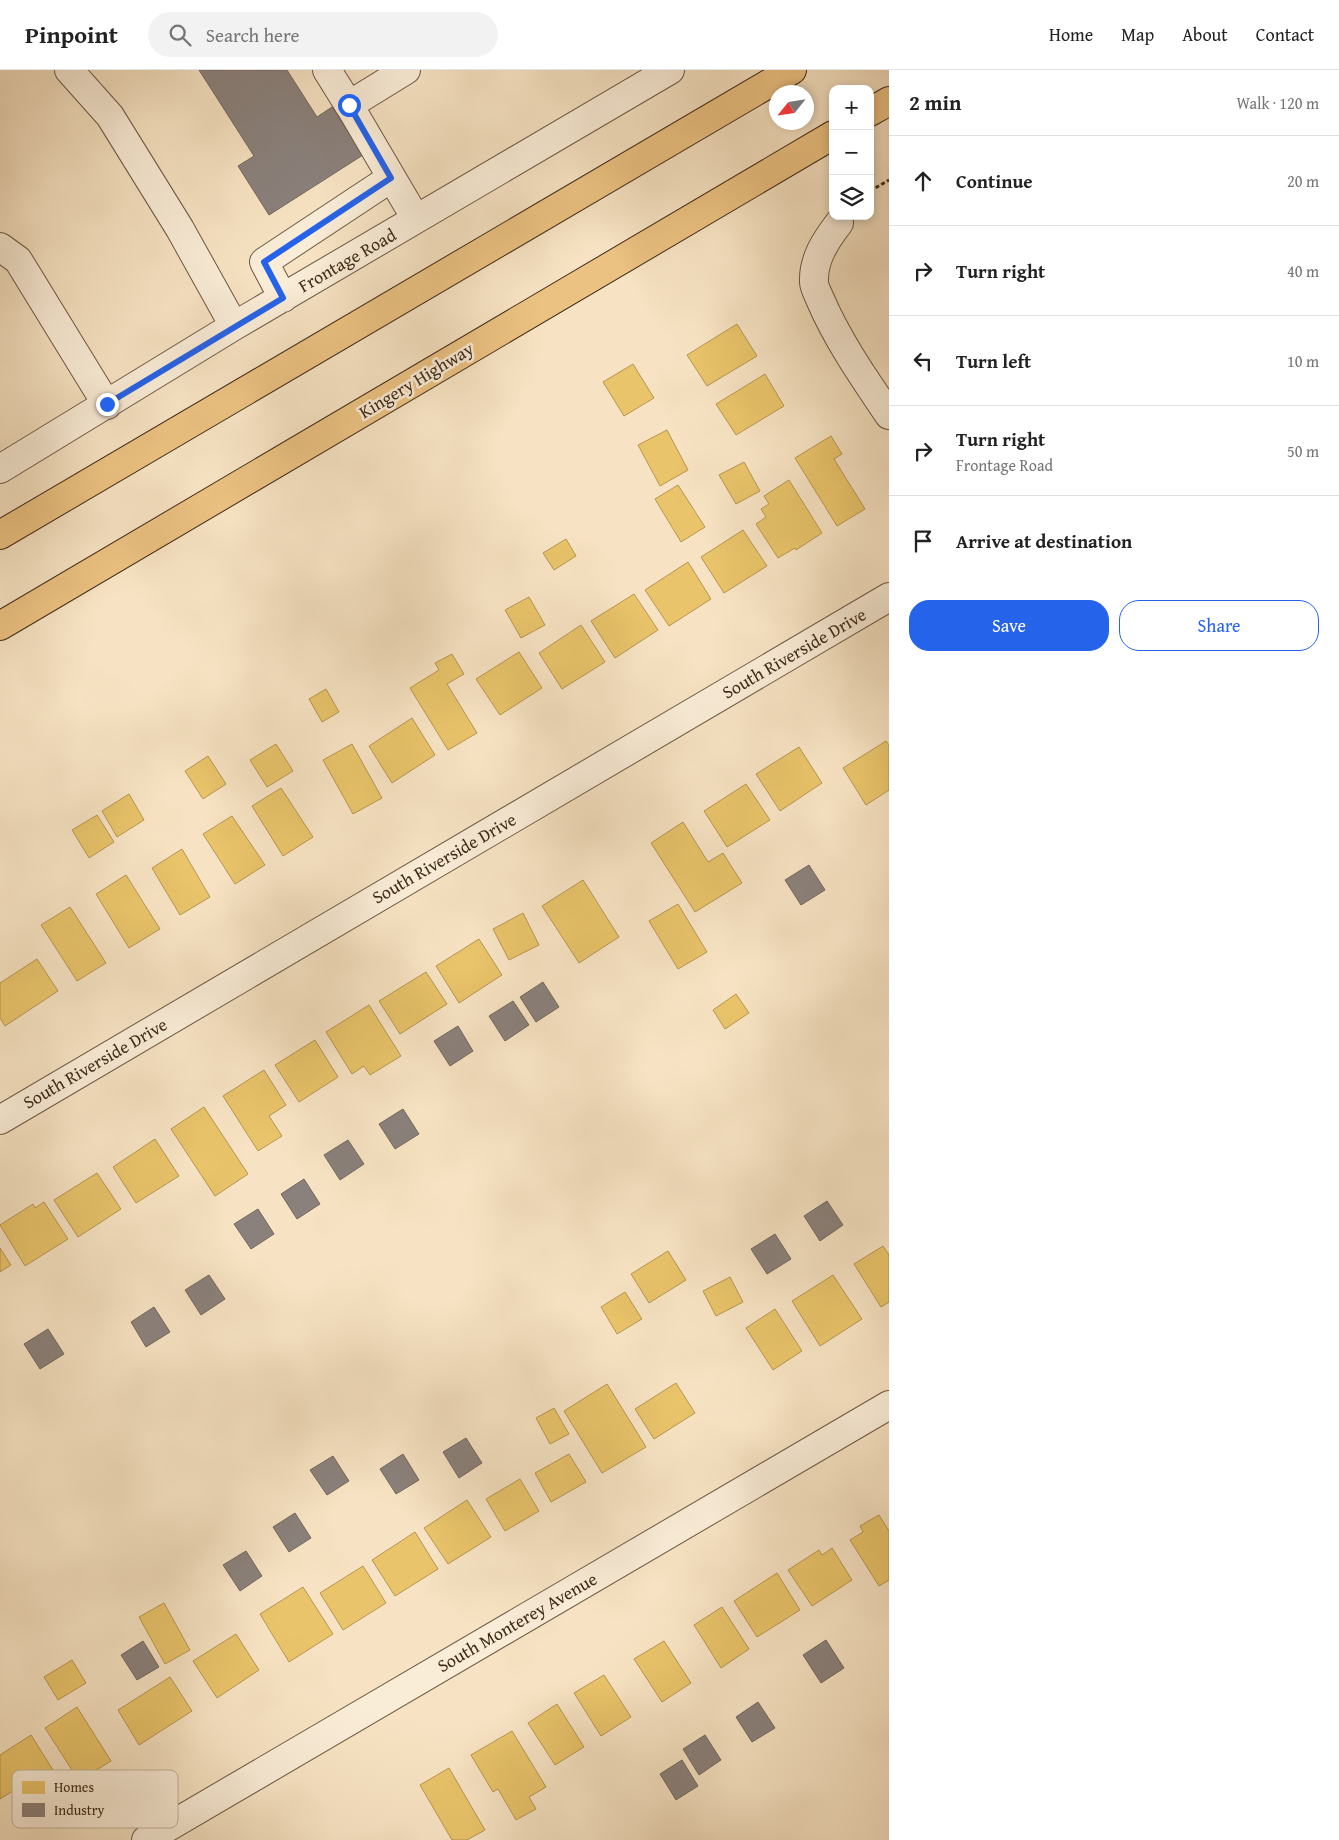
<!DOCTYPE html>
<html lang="en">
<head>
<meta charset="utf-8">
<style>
	body { margin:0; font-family:"Gentium Book Plus",serif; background:#f2f2f2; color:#222 }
	.controls { position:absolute; right:15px; top:15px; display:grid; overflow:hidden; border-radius:10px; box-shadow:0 2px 8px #0003 }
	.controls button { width:45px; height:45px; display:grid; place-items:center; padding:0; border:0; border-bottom:1px solid #e0e0e0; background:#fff; color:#222; font:25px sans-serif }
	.compass { position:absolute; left:769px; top:15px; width:45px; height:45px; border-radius:50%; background:#fff; box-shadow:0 2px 8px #0003; rotate:240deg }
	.stop { position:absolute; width:15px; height:15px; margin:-11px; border:4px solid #2563eb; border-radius:50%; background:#fff }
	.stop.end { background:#2563eb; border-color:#fff; box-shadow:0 1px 5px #0008 }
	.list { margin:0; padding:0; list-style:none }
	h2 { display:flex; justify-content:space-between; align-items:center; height:65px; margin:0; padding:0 20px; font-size:21px }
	h2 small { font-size:16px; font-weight:400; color:#767676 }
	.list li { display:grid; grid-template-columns:32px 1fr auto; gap:15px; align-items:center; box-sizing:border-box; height:90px; padding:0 20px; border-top:1px solid #e0e0e0 }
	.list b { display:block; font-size:19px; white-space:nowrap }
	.list p { margin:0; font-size:16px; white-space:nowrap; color:#767676 }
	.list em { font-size:16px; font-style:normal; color:#767676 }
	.actions { display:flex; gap:10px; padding:15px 20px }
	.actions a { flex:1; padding:11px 0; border:1px solid #2563eb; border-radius:20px; text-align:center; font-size:18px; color:#2563eb }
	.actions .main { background:#2563eb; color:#fff }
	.icon { flex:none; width:28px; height:28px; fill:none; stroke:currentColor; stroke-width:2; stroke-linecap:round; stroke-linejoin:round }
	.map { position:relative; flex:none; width:889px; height:1770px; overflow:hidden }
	header { display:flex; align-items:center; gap:30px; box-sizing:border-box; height:70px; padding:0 25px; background:#fff; border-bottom:1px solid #e0e0e0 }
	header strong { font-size:24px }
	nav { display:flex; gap:28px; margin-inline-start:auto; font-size:18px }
	.search { width:350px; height:45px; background:#f2f2f2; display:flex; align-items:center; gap:12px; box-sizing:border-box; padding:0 18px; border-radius:28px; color:#767676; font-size:19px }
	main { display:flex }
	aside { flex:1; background:#fff }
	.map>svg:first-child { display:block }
	.homes { fill:#e9c46a; stroke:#b69651 }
	.industry { fill:#8a817c; stroke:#73675e }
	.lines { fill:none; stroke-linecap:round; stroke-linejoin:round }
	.minor-casing { stroke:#6c5843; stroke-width:30 }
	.highway-casing { stroke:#3e2a18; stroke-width:30 }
	.path { stroke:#3e2a18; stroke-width:3; stroke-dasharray:4 2.5; stroke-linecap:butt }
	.minor { stroke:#faedd8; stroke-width:28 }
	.highway { stroke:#ecc282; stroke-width:28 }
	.route { stroke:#2563eb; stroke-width:6 }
	.labels { text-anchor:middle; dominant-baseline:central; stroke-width:5; stroke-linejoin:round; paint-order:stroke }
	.street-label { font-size:18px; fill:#3e2a18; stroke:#faedd8 }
	.key { fill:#faedd8; stroke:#c2b29e; stroke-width:1 }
	.key-label { font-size:14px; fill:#3e2a18 }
</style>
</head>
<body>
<header>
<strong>Pinpoint</strong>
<div class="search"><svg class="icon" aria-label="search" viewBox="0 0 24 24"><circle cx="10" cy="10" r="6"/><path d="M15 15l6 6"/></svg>Search here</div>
<nav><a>Home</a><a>Map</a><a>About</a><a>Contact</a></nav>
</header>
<main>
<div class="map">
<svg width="889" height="1770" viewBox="0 0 889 1770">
	<rect width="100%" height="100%" fill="#f7e3c3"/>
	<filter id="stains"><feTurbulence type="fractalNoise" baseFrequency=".004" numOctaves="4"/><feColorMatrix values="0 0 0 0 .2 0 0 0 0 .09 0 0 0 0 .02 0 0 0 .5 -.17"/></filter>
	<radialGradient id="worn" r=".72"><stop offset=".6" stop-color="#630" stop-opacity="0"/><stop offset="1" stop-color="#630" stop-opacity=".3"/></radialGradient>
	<path class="homes" d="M 737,254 L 757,286 L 707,316 L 687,285 Z
		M 633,294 L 654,328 L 624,346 L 603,312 Z
		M 765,304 L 784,336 L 736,365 L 716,334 Z
		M 667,360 L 688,400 L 660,416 L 638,375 Z
		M 831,366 L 842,384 L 834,389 L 865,439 L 837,456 L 795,388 Z
		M 744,392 L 760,421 L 736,434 L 719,405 Z
		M 789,410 L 822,463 L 796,480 L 795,478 L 778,488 L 756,454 L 766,447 L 761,439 L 769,434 L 764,426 Z
		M 678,415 L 705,457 L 681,472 L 655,429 Z
		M 743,460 L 767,496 L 724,523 L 701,487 Z
		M 566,469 L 576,486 L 554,500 L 543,483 Z
		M 688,492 L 711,529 L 669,556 L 645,520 Z
		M 634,524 L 658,560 L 615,588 L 591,551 Z
		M 529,527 L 545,555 L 521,568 L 505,540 Z
		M 581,555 L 605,592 L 562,619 L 539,583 Z
		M 519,582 L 542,618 L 500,645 L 476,609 Z
		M 452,584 L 464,604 L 447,614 L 477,663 L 448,680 L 410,618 L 439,600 L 435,593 Z
		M 326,619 L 339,642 L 322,652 L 309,629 Z
		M 412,648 L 435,685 L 392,713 L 369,676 Z
		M 886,671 L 889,675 L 889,720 L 866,735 L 843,698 Z
		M 276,674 L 293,701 L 267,717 L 250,690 Z
		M 352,674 L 382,728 L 353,744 L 323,690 Z
		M 799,677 L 822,713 L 780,741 L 756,704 Z
		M 208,686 L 226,714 L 203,729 L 185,701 Z
		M 746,714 L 770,750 L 727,777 L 704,741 Z
		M 281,718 L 313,767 L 283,786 L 252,736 Z
		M 129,724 L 144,750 L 117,767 L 102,741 Z
		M 97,745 L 114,772 L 89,788 L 72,760 Z
		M 232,746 L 265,795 L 235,814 L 203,764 Z
		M 683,752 L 708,792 L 723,783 L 742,813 L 695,842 L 651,773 Z
		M 182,779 L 210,827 L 180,845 L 152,798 Z
		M 126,805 L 160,859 L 129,878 L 96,824 Z
		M 583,810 L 619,867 L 579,893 L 542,836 Z
		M 678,834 L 707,882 L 678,899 L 649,851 Z
		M 70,837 L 106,893 L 77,911 L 41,855 Z
		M 523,843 L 539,875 L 509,890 L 493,859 Z
		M 479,869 L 502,905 L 459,933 L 436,896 Z
		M 37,889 L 58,921 L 5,956 L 0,948 L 0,913 Z
		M 426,902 L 447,934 L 400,964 L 379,931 Z
		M 736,924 L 749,943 L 725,959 L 713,940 Z
		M 369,935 L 401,986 L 370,1005 L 364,996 L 352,1004 L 326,962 Z
		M 315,970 L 338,1007 L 299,1032 L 275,995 Z
		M 264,1000 L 286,1035 L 269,1046 L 282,1066 L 258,1081 L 223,1026 Z
		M 204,1037 L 248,1104 L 215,1126 L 171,1059 Z
		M 155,1069 L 179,1106 L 136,1133 L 113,1097 Z
		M 97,1103 L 121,1139 L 78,1167 L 54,1130 Z
		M 44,1132 L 68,1169 L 25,1196 L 0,1155 L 33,1134 L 35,1138 Z
		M 883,1176 L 889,1185 L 889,1232 L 881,1237 L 854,1194 Z
		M 0,1178 L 11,1195 L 0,1202 Z
		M 668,1181 L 686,1210 L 649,1233 L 631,1204 Z
		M 833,1205 L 862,1249 L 820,1276 L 792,1231 Z
		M 730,1207 L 743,1232 L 716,1246 L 703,1221 Z
		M 625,1222 L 642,1249 L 617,1264 L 601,1237 Z
		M 775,1239 L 802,1281 L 773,1300 L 746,1258 Z
		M 676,1313 L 695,1343 L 654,1369 L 635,1339 Z
		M 607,1314 L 646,1377 L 602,1403 L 564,1341 Z
		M 554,1338 L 569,1364 L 550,1374 L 536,1348 Z
		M 569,1384 L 586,1412 L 551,1432 L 535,1403 Z
		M 520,1409 L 539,1441 L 505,1461 L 486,1429 Z
		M 467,1430 L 491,1467 L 448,1494 L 424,1458 Z
		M 879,1445 L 889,1461 L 889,1510 L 879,1516 L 850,1470 L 863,1462 L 860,1456 Z
		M 415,1462 L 438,1499 L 395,1526 L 372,1490 Z
		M 832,1478 L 852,1510 L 812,1536 L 788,1500 L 819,1480 L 822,1485 Z
		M 363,1496 L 386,1533 L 343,1560 L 320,1523 Z
		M 777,1503 L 800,1540 L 757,1567 L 734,1531 Z
		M 303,1517 L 333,1564 L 289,1592 L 260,1544 Z
		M 164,1533 L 190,1580 L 165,1594 L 139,1547 Z
		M 722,1537 L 749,1579 L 721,1598 L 694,1555 Z
		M 236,1564 L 259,1600 L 217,1628 L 193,1591 Z
		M 664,1571 L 691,1613 L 662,1632 L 634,1589 Z
		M 72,1590 L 86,1613 L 58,1630 L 44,1607 Z
		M 604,1605 L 631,1647 L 601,1666 L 574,1623 Z
		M 170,1607 L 192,1641 L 139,1675 L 118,1640 Z
		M 557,1634 L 584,1677 L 555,1695 L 528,1653 Z
		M 77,1637 L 111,1691 L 79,1711 L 45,1658 Z
		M 512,1661 L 546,1717 L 529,1727 L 536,1739 L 516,1750 L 498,1719 L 493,1722 L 471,1685 Z
		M 31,1665 L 65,1719 L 39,1735 L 26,1713 L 0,1729 L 0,1685 Z
		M 449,1698 L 485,1760 L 467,1770 L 452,1770 L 420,1715 Z"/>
	<path class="industry" d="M 199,0 L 287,0 L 317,47 L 332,37 L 363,85 L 269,145 L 238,96 L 254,86 Z
		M 809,795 L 825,820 L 801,835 L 785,810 Z
		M 543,912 L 559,937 L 536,952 L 520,927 Z
		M 513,931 L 529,955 L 505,971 L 489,946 Z
		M 458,956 L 473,981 L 450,996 L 434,971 Z
		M 403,1039 L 419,1064 L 395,1079 L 379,1054 Z
		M 348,1070 L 364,1094 L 340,1110 L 324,1085 Z
		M 304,1109 L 320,1134 L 297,1149 L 281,1124 Z
		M 827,1131 L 843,1155 L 820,1171 L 804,1146 Z
		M 258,1139 L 274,1164 L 251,1179 L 234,1154 Z
		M 775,1164 L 791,1189 L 767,1204 L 751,1179 Z
		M 209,1205 L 225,1229 L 201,1245 L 185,1220 Z
		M 154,1237 L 170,1262 L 146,1277 L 131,1252 Z
		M 48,1259 L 64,1284 L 40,1299 L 24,1274 Z
		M 466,1368 L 482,1393 L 459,1408 L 443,1382 Z
		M 403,1384 L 419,1410 L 396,1424 L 380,1399 Z
		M 333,1386 L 349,1411 L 327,1425 L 310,1400 Z
		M 295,1443 L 311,1468 L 289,1482 L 273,1457 Z
		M 246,1481 L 262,1506 L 240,1521 L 223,1495 Z
		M 826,1570 L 844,1598 L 821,1613 L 803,1585 Z
		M 143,1571 L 159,1597 L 137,1610 L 121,1585 Z
		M 758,1632 L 775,1658 L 752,1672 L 736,1647 Z
		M 705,1665 L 721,1690 L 699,1705 L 683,1679 Z
		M 682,1690 L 698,1716 L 676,1730 L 660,1704 Z"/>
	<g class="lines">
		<g class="minor-casing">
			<path id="minor" d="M 69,0 L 110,46 L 180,159 L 234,256
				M 327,0 L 350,37
				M 406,0 L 349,35 L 416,149
				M 839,153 C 826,170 813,189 814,212 C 814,217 818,224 820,229 C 838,271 864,308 889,345
				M 0,177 L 18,190 L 107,335
				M 283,228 L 264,192 L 391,108
				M 0,399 L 234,256 L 670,0
				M 0,1050 L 889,527
				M 146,1770 L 889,1335"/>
		</g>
		<g class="highway-casing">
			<path id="highway" d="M 870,42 L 889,31
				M 0,465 L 792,0
				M 0,556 L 833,65"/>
		</g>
		<path class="path" d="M 870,121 L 889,110"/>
		<use href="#minor" class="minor"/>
		<use href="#highway" class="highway"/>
	</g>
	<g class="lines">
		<path class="route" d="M 107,334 L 283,228 L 264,192 L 391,108 L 349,35"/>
	</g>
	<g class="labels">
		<g class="street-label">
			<text transform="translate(347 190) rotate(-30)">Frontage Road</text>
			<text transform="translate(416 310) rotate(-31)">Kingery Highway</text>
			<text transform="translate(794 583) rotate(-30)">South Riverside Drive</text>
			<text transform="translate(444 788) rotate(-30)">South Riverside Drive</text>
			<text transform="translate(95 993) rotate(-30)">South Riverside Drive</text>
			<text transform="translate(517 1552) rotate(-30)">South Monterey Avenue</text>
		</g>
	</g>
	<rect x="12" y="1700" width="166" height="58" rx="8" class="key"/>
	<rect x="22" y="1711" width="23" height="13" fill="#e9c46a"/>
	<rect x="22" y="1733" width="23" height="14" fill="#8a817c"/>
	<g class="key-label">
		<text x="54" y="1722">Homes</text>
		<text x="54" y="1745">Industry</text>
	</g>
	<rect width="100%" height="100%" filter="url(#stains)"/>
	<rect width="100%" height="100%" fill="url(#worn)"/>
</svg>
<div class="controls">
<button>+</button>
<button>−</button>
<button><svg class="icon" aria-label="layers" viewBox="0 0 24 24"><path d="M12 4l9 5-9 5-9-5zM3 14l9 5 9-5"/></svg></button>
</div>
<svg class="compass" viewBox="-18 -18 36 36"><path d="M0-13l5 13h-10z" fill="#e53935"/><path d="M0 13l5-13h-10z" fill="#767676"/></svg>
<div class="stop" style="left:349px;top:35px"></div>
<div class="stop end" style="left:107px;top:334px"></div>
</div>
<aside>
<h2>2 min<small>Walk · 120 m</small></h2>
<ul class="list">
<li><svg class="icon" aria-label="ahead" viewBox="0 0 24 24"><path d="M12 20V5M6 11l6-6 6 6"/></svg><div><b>Continue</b></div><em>20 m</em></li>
<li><svg class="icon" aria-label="right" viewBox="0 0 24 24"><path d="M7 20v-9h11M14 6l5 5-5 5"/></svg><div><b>Turn right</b></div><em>40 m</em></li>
<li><svg class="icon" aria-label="left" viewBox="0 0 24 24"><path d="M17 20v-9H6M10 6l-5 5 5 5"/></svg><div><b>Turn left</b></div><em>10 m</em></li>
<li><svg class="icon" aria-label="right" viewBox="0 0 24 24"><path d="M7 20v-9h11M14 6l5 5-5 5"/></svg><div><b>Turn right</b><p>Frontage Road</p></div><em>50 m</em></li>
<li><svg class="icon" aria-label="arrive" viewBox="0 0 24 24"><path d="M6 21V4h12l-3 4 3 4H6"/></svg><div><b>Arrive at destination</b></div></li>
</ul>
<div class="actions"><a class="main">Save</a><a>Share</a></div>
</aside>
</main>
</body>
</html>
